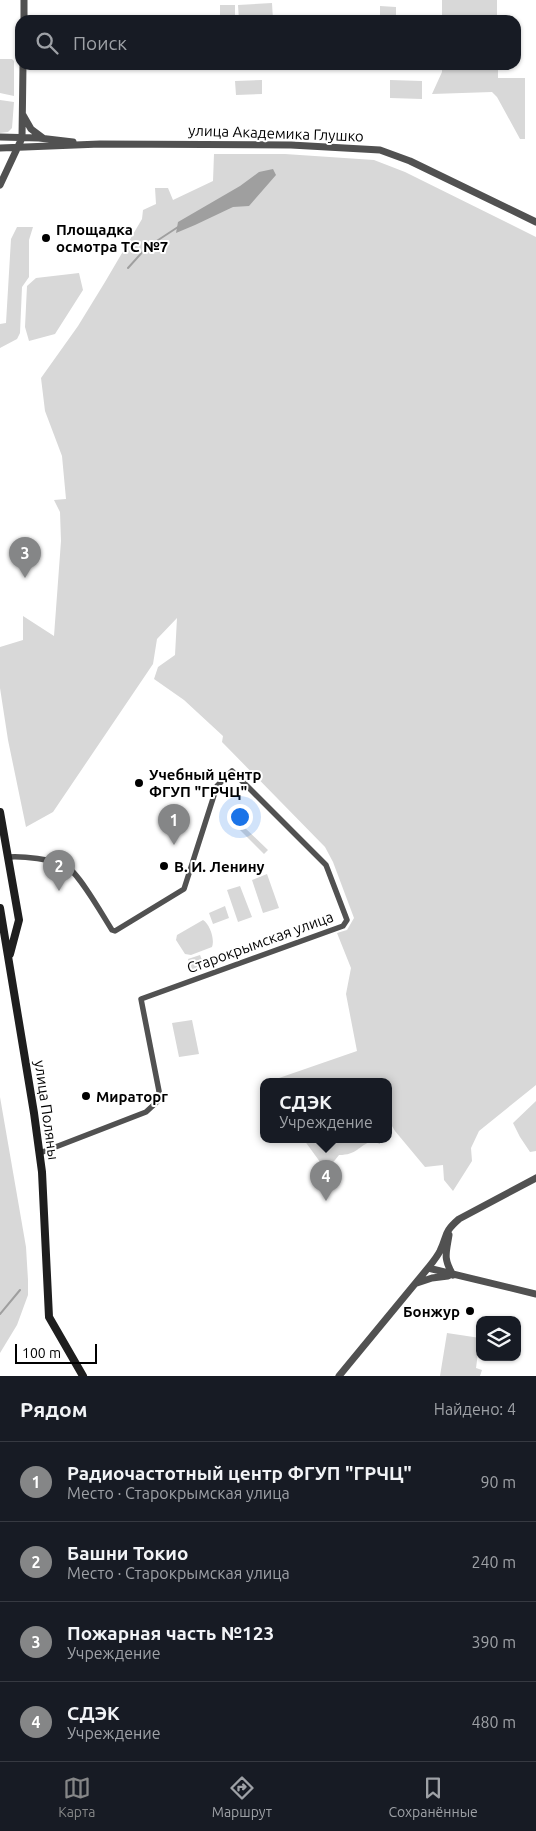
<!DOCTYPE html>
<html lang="ru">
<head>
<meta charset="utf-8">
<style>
	body { margin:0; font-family:Ubuntu,sans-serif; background:#20242c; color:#f1f3f6 }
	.controls { position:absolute; right:15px; bottom:15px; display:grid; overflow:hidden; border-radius:10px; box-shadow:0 1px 4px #0004 }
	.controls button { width:45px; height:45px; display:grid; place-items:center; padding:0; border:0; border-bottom:1px solid #363941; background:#171b24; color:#f1f3f6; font:25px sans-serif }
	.scale { position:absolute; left:15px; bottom:12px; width:82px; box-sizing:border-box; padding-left:5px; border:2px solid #000; border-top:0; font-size:14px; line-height:18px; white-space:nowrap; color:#000; -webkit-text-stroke:4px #fff; paint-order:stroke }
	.you { position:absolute; left:239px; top:816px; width:18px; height:18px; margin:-12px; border:4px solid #fff; border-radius:50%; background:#1a73e8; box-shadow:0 0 0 8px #1a73e833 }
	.badge { display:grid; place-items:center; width:32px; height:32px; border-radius:50%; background:#858687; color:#fff; font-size:16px; font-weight:700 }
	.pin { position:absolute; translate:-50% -41px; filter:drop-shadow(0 1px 2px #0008) }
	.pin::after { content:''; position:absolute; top:26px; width:18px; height:15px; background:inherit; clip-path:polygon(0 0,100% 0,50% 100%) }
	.popup { position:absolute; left:260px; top:1078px; width:132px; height:65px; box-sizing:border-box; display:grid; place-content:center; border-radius:10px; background:#171b24; filter:drop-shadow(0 1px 4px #0005); font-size:16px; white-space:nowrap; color:#9ea1a6 }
	.popup b { font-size:19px; color:#f1f3f6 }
	.popup::after { content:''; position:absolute; left:50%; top:100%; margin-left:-10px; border:10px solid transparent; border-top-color:#171b24 }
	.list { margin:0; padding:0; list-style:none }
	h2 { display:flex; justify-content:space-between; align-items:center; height:65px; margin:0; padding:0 20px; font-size:21px }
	h2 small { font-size:16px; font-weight:400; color:#9ea1a6 }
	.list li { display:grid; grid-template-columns:32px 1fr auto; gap:15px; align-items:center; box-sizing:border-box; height:80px; padding:0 20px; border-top:1px solid #363941 }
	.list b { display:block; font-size:19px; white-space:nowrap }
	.list p { margin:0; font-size:16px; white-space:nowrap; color:#9ea1a6 }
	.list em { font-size:16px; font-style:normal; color:#9ea1a6 }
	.icon { flex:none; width:28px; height:28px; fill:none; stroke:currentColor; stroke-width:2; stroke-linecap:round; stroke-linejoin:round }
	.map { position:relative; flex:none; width:536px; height:1376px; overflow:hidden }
	.search { position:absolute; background:#171b24; box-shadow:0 1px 4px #0004; left:15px; right:15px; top:15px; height:55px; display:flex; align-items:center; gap:12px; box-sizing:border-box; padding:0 18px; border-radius:15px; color:#9ea1a6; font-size:19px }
	.sheet { height:385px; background:#171b24 }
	nav { display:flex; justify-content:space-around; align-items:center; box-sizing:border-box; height:70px; border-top:1px solid #363941; background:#171b24; font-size:14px; color:#9ea1a6 }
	nav a { display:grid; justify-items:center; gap:2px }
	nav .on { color:#858687 }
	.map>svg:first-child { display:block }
	.green { fill:#d8d8d8 }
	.water { fill:#9f9f9f }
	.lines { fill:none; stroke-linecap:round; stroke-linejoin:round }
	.stream { stroke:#9f9f9f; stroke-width:2 }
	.minor { stroke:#515151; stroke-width:5.5 }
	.tertiary { stroke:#515151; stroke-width:7 }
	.secondary { stroke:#1e1e1e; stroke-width:8 }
	.poi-dot { fill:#000; stroke:#fff; stroke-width:2 }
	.labels { text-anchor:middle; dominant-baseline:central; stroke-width:4; stroke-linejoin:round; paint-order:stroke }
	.street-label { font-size:15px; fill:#000; stroke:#fff }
	.poi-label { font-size:15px; font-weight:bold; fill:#000; stroke:#fff; text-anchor:start }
</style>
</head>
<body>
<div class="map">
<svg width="536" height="1376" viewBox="0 0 536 1376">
	<rect width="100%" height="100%" fill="#fff"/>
	<path class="green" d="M 442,0 L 497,0 L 497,20 L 442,20 Z
		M 272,3 L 273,20 L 239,20 L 238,5 Z
		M 220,5 L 235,5 L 235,20 L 220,20 Z
		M 380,6 L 396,7 L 396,20 L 380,20 Z
		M 12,59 L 14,61 L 14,96 L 0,93 L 0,59 Z
		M 442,65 L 498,65 L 498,78 L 525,78 L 525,139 L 520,139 L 497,97 L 492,92 L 432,94 L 442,72 Z
		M 262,80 L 262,94 L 236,95 L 235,81 Z
		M 390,80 L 422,81 L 422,99 L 390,98 Z
		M 0,100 L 14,102 L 12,128 L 8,132 L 0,133 Z
		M 214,154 L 285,154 L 374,160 L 405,172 L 536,237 L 536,1085 L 479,1131 L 471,1148 L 472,1161 L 453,1191 L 444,1180 L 443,1165 L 425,1167 L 395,1131 L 392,1126 L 389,1126 L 388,1082 L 281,1082 L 279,1078 L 357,1051 L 346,994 L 351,968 L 337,933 L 347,930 L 354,918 L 333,862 L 325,847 L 222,742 L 223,736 L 184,700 L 154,679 L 158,667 L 175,655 L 177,618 L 157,639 L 153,664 L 53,812 L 26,827 L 8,740 L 0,688 L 0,647 L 23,640 L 23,616 L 54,636 L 61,541 L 60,512 L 54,500 L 66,499 L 62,456 L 45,411 L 41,378 L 78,326 L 105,282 L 142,219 L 143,210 L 156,204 L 155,188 L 168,188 L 173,200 L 213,181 Z
		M 17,227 L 33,227 L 29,240 L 29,277 L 22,287 L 20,333 L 17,339 L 0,348 L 0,324 L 6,323 L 11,239 Z
		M 79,273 L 83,290 L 55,334 L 29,341 L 25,327 L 27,286 L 36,278 Z
		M 242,825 L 268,850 L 264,854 L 238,828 Z
		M 267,874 L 279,908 L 263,913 L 252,880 Z
		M 240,886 L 252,917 L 238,922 L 227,890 Z
		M 225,906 L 229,918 L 213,924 L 209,913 Z
		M 203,920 C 210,924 215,940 212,947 L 191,955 L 185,954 L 176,940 L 177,935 Z
		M 200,955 L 204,965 L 190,970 L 188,959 Z
		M 192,1020 L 199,1054 L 179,1057 L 172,1023 Z
		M 0,1097 L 26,1247 L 28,1280 L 28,1295 L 17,1325 L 0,1353 Z
		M 536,1101 L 536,1151 L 530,1152 L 520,1137 L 513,1123 Z
		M 304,1140 L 380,1140 L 380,1144 L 372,1141 C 358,1146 357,1155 339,1155 L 331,1165 L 323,1166 Z
		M 447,1333 L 480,1338 L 476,1368 L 482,1370 L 480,1376 L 440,1376 Z"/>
	<path class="water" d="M 273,169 L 276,175 L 249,206 L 233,207 L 195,225 L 176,233 L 178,222 L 240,186 L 259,172 Z"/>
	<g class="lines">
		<path class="stream" d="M 128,268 L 146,248 L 178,227
			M 0,1314 L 20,1290"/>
		<path class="minor" d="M 8,857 C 23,856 52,859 66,866 C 79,873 103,916 112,930 L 115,931 L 184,889 L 217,786 L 232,771 L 326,865 L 347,920 L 343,926 L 141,999 L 159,1091 L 159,1100 L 146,1112 L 40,1153"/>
		<path class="tertiary" d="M 24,0 L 24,20
			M 23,115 L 31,129 L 43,138
			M 0,137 L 39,138 L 73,142
			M 0,148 L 100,144 L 291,145 L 380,150 L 410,161 L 536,222
			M 0,185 L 22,138 L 23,65
			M 449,1235 C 446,1254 443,1258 453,1275
			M 428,1268 L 536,1294
			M 417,1283 L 432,1278 L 448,1276
			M 339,1376 L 428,1268 C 432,1263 437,1257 440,1251 C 448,1234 443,1233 459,1219 L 536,1178"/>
		<path class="secondary" d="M 0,812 L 19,920 L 10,954
			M 0,908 L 34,1113 L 42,1172 L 49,1317 L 83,1376"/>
	</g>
	<g class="poi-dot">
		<circle cx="46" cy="238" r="5"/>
		<circle cx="139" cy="783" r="5"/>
		<circle cx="164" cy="866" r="5"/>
		<circle cx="86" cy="1096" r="5"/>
		<circle cx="470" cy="1311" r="5"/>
	</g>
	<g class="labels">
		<g class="street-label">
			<text transform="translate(276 133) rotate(2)">улица Академика Глушко</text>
			<text transform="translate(260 942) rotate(-20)">Старокрымская улица</text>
			<text transform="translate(47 1110) rotate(82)">улица Поляны</text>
		</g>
		<g class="poi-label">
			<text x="56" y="229">Площадка<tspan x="56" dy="17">осмотра ТС №7</tspan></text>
			<text x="149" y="774">Учебный центр<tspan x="149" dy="17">ФГУП "ГРЧЦ"</tspan></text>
			<text x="174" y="866">В. И. Ленину</text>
			<text x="96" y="1096">Мираторг</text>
			<text x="460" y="1311" text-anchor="end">Бонжур</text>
		</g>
	</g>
</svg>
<div class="controls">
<button><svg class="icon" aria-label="layers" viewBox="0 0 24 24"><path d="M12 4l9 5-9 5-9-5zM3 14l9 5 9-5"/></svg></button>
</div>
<div class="scale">100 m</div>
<div class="you"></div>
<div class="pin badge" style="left:174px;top:845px">1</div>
<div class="pin badge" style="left:59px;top:891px">2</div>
<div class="pin badge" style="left:25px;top:578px">3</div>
<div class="pin badge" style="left:326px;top:1201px">4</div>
<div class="popup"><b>СДЭК</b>Учреждение</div>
<div class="search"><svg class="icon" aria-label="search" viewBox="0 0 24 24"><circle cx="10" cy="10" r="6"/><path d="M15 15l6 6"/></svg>Поиск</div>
</div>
<section class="sheet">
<h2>Рядом<small>Найдено: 4</small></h2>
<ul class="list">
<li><span class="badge">1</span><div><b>Радиочастотный центр ФГУП &quot;ГРЧЦ&quot;</b><p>Место · Старокрымская улица</p></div><em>90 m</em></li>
<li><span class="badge">2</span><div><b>Башни Токио</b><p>Место · Старокрымская улица</p></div><em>240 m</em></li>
<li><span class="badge">3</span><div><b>Пожарная часть №123</b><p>Учреждение</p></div><em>390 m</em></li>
<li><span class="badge">4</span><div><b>СДЭК</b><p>Учреждение</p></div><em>480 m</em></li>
</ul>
</section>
<nav>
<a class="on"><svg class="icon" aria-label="map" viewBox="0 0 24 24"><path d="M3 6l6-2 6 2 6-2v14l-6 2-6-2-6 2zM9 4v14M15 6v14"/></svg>Карта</a>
<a><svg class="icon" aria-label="directions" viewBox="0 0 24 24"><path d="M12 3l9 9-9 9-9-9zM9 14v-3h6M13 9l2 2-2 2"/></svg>Маршрут</a>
<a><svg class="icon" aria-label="saved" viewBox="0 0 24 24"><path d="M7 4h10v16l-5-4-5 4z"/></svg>Сохранённые</a>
</nav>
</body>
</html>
